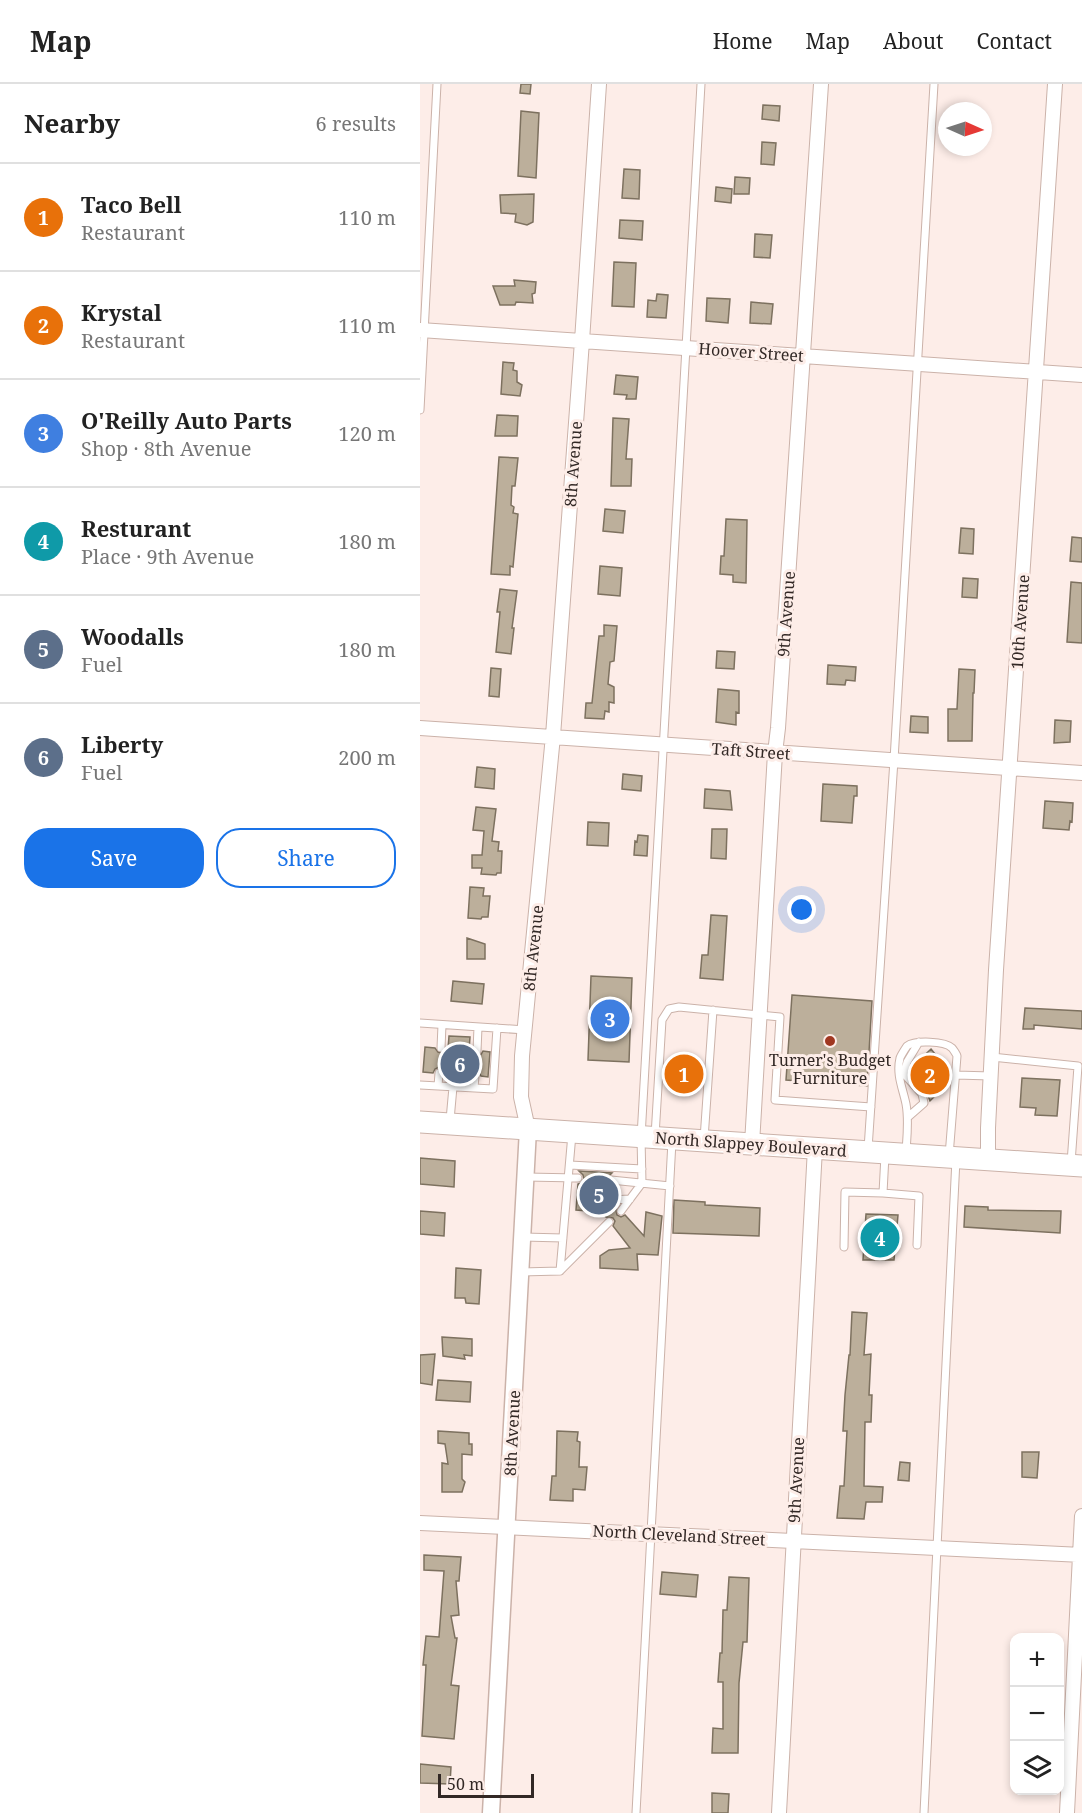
<!DOCTYPE html>
<html lang="en">
<head>
<meta charset="utf-8">
<style>
	body { margin:0; font-family:"Noto Serif",serif; background:#f6f6f6; color:#222 }
	.controls { position:absolute; right:18px; bottom:18px; display:grid; overflow:hidden; border-radius:12px; box-shadow:0 3px 9px #0003 }
	.controls button { width:54px; height:54px; display:grid; place-items:center; padding:0; border:0; border-bottom:2px solid #e0e0e0; background:#fff; color:#222; font:30px sans-serif }
	.compass { position:absolute; left:518px; top:18px; width:54px; height:54px; border-radius:50%; background:#fff; box-shadow:0 3px 9px #0003; rotate:93deg }
	.scale { position:absolute; left:18px; bottom:15px; width:96px; box-sizing:border-box; padding-left:6px; border:3px solid #322825; border-top:0; font-size:16px; line-height:21px; white-space:nowrap; color:#322825; -webkit-text-stroke:4px #fdede8; paint-order:stroke }
	.you { position:absolute; left:382px; top:826px; width:21px; height:21px; margin:-15px; border:4px solid #fff; border-radius:50%; background:#1a73e8; box-shadow:0 0 0 9px #1a73e833 }
	.badge { display:grid; place-items:center; width:39px; height:39px; border-radius:50%; background:#1a73e8; color:#fff; font-size:20px; font-weight:700 }
	.pin { position:absolute; translate:-50% -50%; border:3px solid #fff; box-shadow:0 2px 6px #0006 }
	.list { margin:0; padding:0; list-style:none }
	h2 { display:flex; justify-content:space-between; align-items:center; height:78px; margin:0; padding:0 24px; font-size:26px }
	h2 small { font-size:20px; font-weight:400; color:#767676 }
	.list li { display:grid; grid-template-columns:39px 1fr auto; gap:18px; align-items:center; box-sizing:border-box; height:108px; padding:0 24px; border-top:2px solid #e0e0e0 }
	.list b { display:block; font-size:22px; white-space:nowrap }
	.list p { margin:0; font-size:20px; white-space:nowrap; color:#767676 }
	.list em { font-size:20px; font-style:normal; color:#767676 }
	.actions { display:flex; gap:12px; padding:18px 24px }
	.actions a { flex:1; padding:14px 0; border:2px solid #1a73e8; border-radius:24px; text-align:center; font-size:21px; color:#1a73e8 }
	.actions .main { background:#1a73e8; color:#fff }
	.icon { flex:none; width:33px; height:33px; fill:none; stroke:currentColor; stroke-width:2; stroke-linecap:round; stroke-linejoin:round }
	.map { position:relative; flex:none; width:662px; height:1729px; overflow:hidden }
	header { display:flex; align-items:center; gap:36px; box-sizing:border-box; height:84px; padding:0 30px; background:#fff; border-bottom:2px solid #e0e0e0 }
	header strong { font-size:28px }
	nav { display:flex; gap:33px; margin-inline-start:auto; font-size:21px }
	main { display:flex }
	aside { flex:1; background:#fff }
	.map>svg:first-child { display:block }
	.building { fill:#bcaf9b; stroke:#7d715f; stroke-width:1.5 }
	.lines { fill:none; stroke-linecap:round; stroke-linejoin:round }
	.service-casing { stroke:#cbb2a9; stroke-width:9 }
	.minor-casing { stroke:#cbb2a9; stroke-width:16 }
	.tertiary-casing { stroke:#cbb2a9; stroke-width:19 }
	.primary-casing { stroke:#cbb2a9; stroke-width:23 }
	.service { stroke:#fff; stroke-width:7 }
	.minor { stroke:#fff; stroke-width:14 }
	.tertiary { stroke:#fff; stroke-width:16 }
	.primary { stroke:#fff; stroke-width:21 }
	.poi-dot { fill:#a03721; stroke:#fdede8; stroke-width:2 }
	.labels { text-anchor:middle; dominant-baseline:central; stroke-width:6; stroke-linejoin:round; paint-order:stroke }
	.street-label { font-size:16px; fill:#322825; stroke:#fdede8 }
	.poi-label { font-size:16px; fill:#322825; stroke:#fdede8 }
</style>
</head>
<body>
<header>
<strong>Map</strong>
<nav><a>Home</a><a>Map</a><a>About</a><a>Contact</a></nav>
</header>
<main>
<aside>
<h2>Nearby<small>6 results</small></h2>
<ul class="list">
<li><span class="badge" style="background:#e8710a">1</span><div><b>Taco Bell</b><p>Restaurant</p></div><em>110 m</em></li>
<li><span class="badge" style="background:#e8710a">2</span><div><b>Krystal</b><p>Restaurant</p></div><em>110 m</em></li>
<li><span class="badge" style="background:#3f7fe0">3</span><div><b>O'Reilly Auto Parts</b><p>Shop · 8th Avenue</p></div><em>120 m</em></li>
<li><span class="badge" style="background:#0f9aa8">4</span><div><b>Resturant</b><p>Place · 9th Avenue</p></div><em>180 m</em></li>
<li><span class="badge" style="background:#5c6f8a">5</span><div><b>Woodalls</b><p>Fuel</p></div><em>180 m</em></li>
<li><span class="badge" style="background:#5c6f8a">6</span><div><b>Liberty</b><p>Fuel</p></div><em>200 m</em></li>
</ul>
<div class="actions"><a class="main">Save</a><a>Share</a></div>
</aside>
<div class="map">
<svg width="662" height="1729" viewBox="0 0 662 1729">
	<rect width="100%" height="100%" fill="#fdede8"/>
	<path class="building" d="M 101,0 L 111,0 L 110,10 L 100,9 Z
		M 343,21 L 360,22 L 359,37 L 342,35 Z
		M 101,27 L 119,29 L 116,94 L 98,92 Z
		M 342,58 L 356,59 L 354,81 L 341,80 Z
		M 204,85 L 220,86 L 219,115 L 202,114 Z
		M 315,93 L 330,94 L 329,110 L 314,110 Z
		M 296,103 L 312,105 L 311,119 L 295,117 Z
		M 114,110 L 113,138 L 107,141 L 95,138 L 96,130 L 81,129 L 80,111 Z
		M 200,136 L 223,137 L 222,156 L 199,154 Z
		M 335,150 L 352,151 L 350,174 L 334,173 Z
		M 194,178 L 216,179 L 214,223 L 192,222 Z
		M 94,196 L 116,198 L 115,209 L 112,210 L 113,219 L 96,218 L 95,221 L 80,221 L 73,202 L 95,202 Z
		M 237,210 L 248,211 L 246,234 L 227,233 L 228,216 L 236,217 Z
		M 287,214 L 310,215 L 308,239 L 286,237 Z
		M 331,218 L 353,220 L 351,240 L 330,239 Z
		M 83,278 L 94,279 L 93,286 L 97,287 L 97,298 L 102,301 L 100,312 L 81,310 Z
		M 196,291 L 218,293 L 216,315 L 206,315 L 207,311 L 194,310 Z
		M 77,331 L 98,332 L 97,352 L 75,352 Z
		M 193,334 L 209,335 L 206,375 L 212,375 L 211,402 L 191,402 Z
		M 79,373 L 98,374 L 95,402 L 92,402 L 91,421 L 94,423 L 93,429 L 98,430 L 93,483 L 90,482 L 90,491 L 71,490 Z
		M 185,425 L 205,427 L 203,449 L 183,447 Z
		M 306,435 L 327,436 L 326,499 L 313,498 L 313,491 L 300,490 L 301,472 L 304,472 Z
		M 541,444 L 554,445 L 553,470 L 539,469 Z
		M 652,453 L 662,454 L 662,478 L 650,477 Z
		M 180,482 L 202,484 L 200,512 L 178,510 Z
		M 543,494 L 558,495 L 557,514 L 542,513 Z
		M 651,498 L 662,499 L 662,559 L 647,558 Z
		M 80,505 L 97,507 L 92,544 L 94,544 L 91,570 L 76,568 L 80,528 L 77,528 Z
		M 184,541 L 197,542 L 194,577 L 190,578 L 188,600 L 194,603 L 194,619 L 189,618 L 189,628 L 185,627 L 184,635 L 165,634 L 166,619 L 172,619 L 179,552 L 184,552 Z
		M 297,567 L 315,568 L 314,585 L 296,584 Z
		M 408,581 L 436,583 L 435,597 L 426,596 L 425,601 L 407,600 Z
		M 71,584 L 81,585 L 79,613 L 69,612 Z
		M 539,585 L 555,586 L 554,609 L 553,609 L 552,657 L 528,657 L 528,625 L 537,625 Z
		M 298,605 L 319,607 L 319,629 L 316,628 L 316,641 L 296,638 Z
		M 491,632 L 508,633 L 508,649 L 490,648 Z
		M 635,636 L 651,637 L 650,658 L 634,659 Z
		M 57,683 L 75,685 L 74,705 L 55,703 Z
		M 203,690 L 222,692 L 221,707 L 202,705 Z
		M 403,700 L 437,702 L 437,712 L 434,712 L 432,739 L 401,737 Z
		M 285,705 L 310,707 L 312,726 L 284,724 Z
		M 625,717 L 653,719 L 652,738 L 650,737 L 649,746 L 623,744 Z
		M 56,723 L 76,725 L 72,757 L 79,758 L 78,767 L 82,767 L 81,789 L 77,789 L 76,791 L 61,790 L 62,784 L 52,784 L 52,771 L 62,771 L 64,747 L 53,746 Z
		M 168,738 L 189,739 L 188,762 L 167,761 Z
		M 292,745 L 307,745 L 306,775 L 291,774 Z
		M 218,751 L 228,752 L 227,772 L 214,771 L 215,757 L 217,758 Z
		M 50,803 L 64,804 L 63,812 L 70,812 L 68,833 L 62,833 L 61,835 L 48,834 Z
		M 291,831 L 307,832 L 303,896 L 280,894 L 282,871 L 288,871 Z
		M 47,854 L 65,860 L 65,875 L 47,875 Z
		M 171,892 L 212,894 L 209,978 L 168,976 Z
		M 33,897 L 64,900 L 62,920 L 31,917 Z
		M 372,911 L 452,917 L 447,1002 L 366,996 Z
		M 605,924 L 662,927 L 662,945 L 614,941 L 614,945 L 603,945 Z
		M 29,952 L 50,953 L 49,966 L 51,967 L 55,972 L 60,972 L 63,967 L 70,968 L 68,993 L 61,992 L 59,988 L 55,986 L 51,988 L 49,991 L 25,990 L 23,985 L 19,983 L 15,985 L 13,989 L 3,988 L 5,963 L 15,964 L 18,968 L 23,969 L 27,965 L 28,965 Z
		M 511,965 L 530,989 L 529,998 L 510,1017 L 506,1006 L 490,988 L 491,984 Z
		M 602,994 L 640,996 L 637,1032 L 615,1031 L 616,1024 L 600,1023 Z
		M 0,1074 L 35,1077 L 34,1103 L 0,1100 Z
		M 159,1087 L 192,1089 L 186,1095 L 186,1099 L 191,1102 L 190,1110 L 185,1113 L 185,1119 L 188,1121 L 195,1121 L 197,1131 L 201,1133 L 205,1131 L 224,1152 L 226,1128 L 242,1132 L 238,1171 L 217,1170 L 218,1186 L 180,1184 L 180,1172 L 189,1166 L 210,1164 L 193,1142 L 195,1137 L 193,1134 L 186,1133 L 182,1128 L 156,1126 L 158,1100 L 161,1099 L 164,1095 L 163,1091 Z
		M 254,1116 L 285,1118 L 285,1121 L 340,1124 L 339,1152 L 253,1149 Z
		M 545,1122 L 568,1123 L 568,1126 L 641,1127 L 640,1149 L 544,1143 Z
		M 0,1127 L 25,1129 L 24,1152 L 0,1150 Z
		M 446,1130 L 478,1131 L 474,1176 L 443,1176 Z
		M 36,1184 L 61,1186 L 59,1220 L 46,1219 L 45,1214 L 35,1214 Z
		M 432,1228 L 447,1229 L 444,1271 L 451,1270 L 449,1311 L 452,1311 L 451,1338 L 445,1338 L 444,1402 L 463,1403 L 462,1418 L 446,1418 L 444,1435 L 417,1434 L 420,1402 L 424,1402 L 427,1347 L 423,1347 L 425,1311 L 429,1271 L 430,1271 Z
		M 22,1253 L 52,1255 L 52,1272 L 44,1271 L 45,1275 L 23,1272 Z
		M 15,1270 L 12,1301 L 0,1299 L 0,1271 Z
		M 18,1296 L 51,1298 L 50,1318 L 16,1316 Z
		M 18,1347 L 49,1349 L 49,1360 L 52,1360 L 52,1371 L 42,1370 L 42,1395 L 45,1398 L 42,1408 L 22,1408 L 22,1379 L 28,1380 L 25,1360 L 18,1359 Z
		M 137,1347 L 158,1348 L 157,1357 L 160,1358 L 159,1383 L 167,1383 L 165,1406 L 153,1405 L 153,1417 L 130,1416 L 132,1392 L 136,1392 Z
		M 602,1368 L 619,1368 L 617,1394 L 602,1393 Z
		M 480,1378 L 490,1379 L 489,1397 L 478,1396 Z
		M 4,1471 L 41,1473 L 39,1497 L 36,1497 L 39,1531 L 31,1532 L 35,1554 L 37,1554 L 31,1601 L 39,1602 L 34,1655 L 2,1652 L 6,1581 L 3,1581 L 6,1552 L 19,1553 L 24,1487 L 4,1486 Z
		M 242,1488 L 278,1491 L 276,1513 L 240,1510 Z
		M 309,1493 L 329,1494 L 327,1558 L 323,1558 L 319,1599 L 318,1669 L 292,1669 L 293,1644 L 303,1645 L 303,1598 L 298,1598 L 300,1569 L 302,1569 L 303,1526 L 307,1526 Z
		M 0,1680 L 31,1683 L 30,1700 L 0,1699 Z
		M 292,1709 L 309,1710 L 308,1729 L 292,1729 Z"/>
	<g class="lines">
		<g class="service-casing">
			<path id="service" d="M 0,326 L 17,0
				M 0,939 L 105,946
				M 21,964 L 22,941
				M 57,967 L 58,943
				M 572,973 L 658,982 L 651,1079
				M 536,991 L 571,992
				M 0,1001 L 73,1005 L 77,944
				M 18,1002 L 19,989
				M 54,1004 L 55,992
				M 488,1033 L 504,1019 L 502,1010 L 484,990 L 487,978 L 499,958
				M 30,1036 L 33,1003
				M 235,1052 L 242,936 L 249,925 L 259,923 L 360,933 L 355,1016 L 451,1023
				M 284,1055 L 293,926
				M 448,1065 L 474,676 L 514,0
				M 486,1067 C 487,1052 489,1036 486,1020 C 483,1005 476,991 480,974 C 481,971 485,965 487,962 C 495,956 525,957 532,964 C 533,965 537,971 537,972 L 529,1072
				M 465,1071 L 463,1109 L 499,1112 L 497,1161
				M 150,1081 L 222,1085
				M 106,1093 L 158,1094
				M 191,1096 L 250,1102
				M 190,1116 L 210,1115
				M 201,1127 L 222,1099 L 221,1053 L 281,0
				M 103,1153 L 143,1154
				M 424,1163 L 425,1108 L 463,1109
				M 140,1187 L 189,1138
				M 101,1188 L 140,1187 L 152,1050
				M 216,1729 L 252,1057
				M 504,1729 L 536,1075"/>
		</g>
		<g class="minor-casing">
			<path id="minor" d="M 0,246 L 662,291
				M 0,644 L 662,689
				M 108,1045 L 101,1013 L 102,972 L 133,652 L 162,257 L 179,0
				M 332,1060 L 355,669 L 358,644 L 401,0
				M 568,1075 L 568,1044 L 576,886 L 635,0
				M 0,1439 L 662,1471
				M 359,1729 L 395,1064
				M 647,1729 L 662,1432"/>
		</g>
		<g class="tertiary-casing">
			<path id="tertiary" d="M 71,1729 L 108,1045"/>
		</g>
		<g class="primary-casing">
			<path id="primary" d="M 0,1038 L 662,1082"/>
		</g>
		<use href="#service" class="service"/>
		<use href="#minor" class="minor"/>
		<use href="#tertiary" class="tertiary"/>
		<use href="#primary" class="primary"/>
	</g>
	<circle class="poi-dot" cx="410" cy="957" r="6"/>
	<g class="labels">
		<g class="street-label">
			<text transform="translate(331 268) rotate(4)">Hoover Street</text>
			<text transform="translate(153 380) rotate(-86)">8th Avenue</text>
			<text transform="translate(366 530) rotate(-86)">9th Avenue</text>
			<text transform="translate(600 538) rotate(-86)">10th Avenue</text>
			<text transform="translate(331 667) rotate(4)">Taft Street</text>
			<text transform="translate(113 864) rotate(-84)">8th Avenue</text>
			<text transform="translate(331 1060) rotate(4)">North Slappey Boulevard</text>
			<text transform="translate(92 1349) rotate(-87)">8th Avenue</text>
			<text transform="translate(376 1396) rotate(-87)">9th Avenue</text>
			<text transform="translate(259 1451) rotate(3)">North Cleveland Street</text>
		</g>
		<g class="poi-label">
			<text x="410" y="976">Turner's Budget<tspan x="410" dy="18">Furniture</tspan></text>
		</g>
	</g>
</svg>
<div class="controls">
<button>+</button>
<button>−</button>
<button><svg class="icon" aria-label="layers" viewBox="0 0 24 24"><path d="M12 4l9 5-9 5-9-5zM3 14l9 5 9-5"/></svg></button>
</div>
<svg class="compass" viewBox="-18 -18 36 36"><path d="M0-13l5 13h-10z" fill="#e53935"/><path d="M0 13l5-13h-10z" fill="#767676"/></svg>
<div class="scale">50 m</div>
<div class="you"></div>
<div class="pin badge" style="left:264px;top:990px;background:#e8710a">1</div>
<div class="pin badge" style="left:510px;top:991px;background:#e8710a">2</div>
<div class="pin badge" style="left:190px;top:935px;background:#3f7fe0">3</div>
<div class="pin badge" style="left:460px;top:1154px;background:#0f9aa8">4</div>
<div class="pin badge" style="left:179px;top:1111px;background:#5c6f8a">5</div>
<div class="pin badge" style="left:40px;top:980px;background:#5c6f8a">6</div>
</div>
</main>
</body>
</html>
